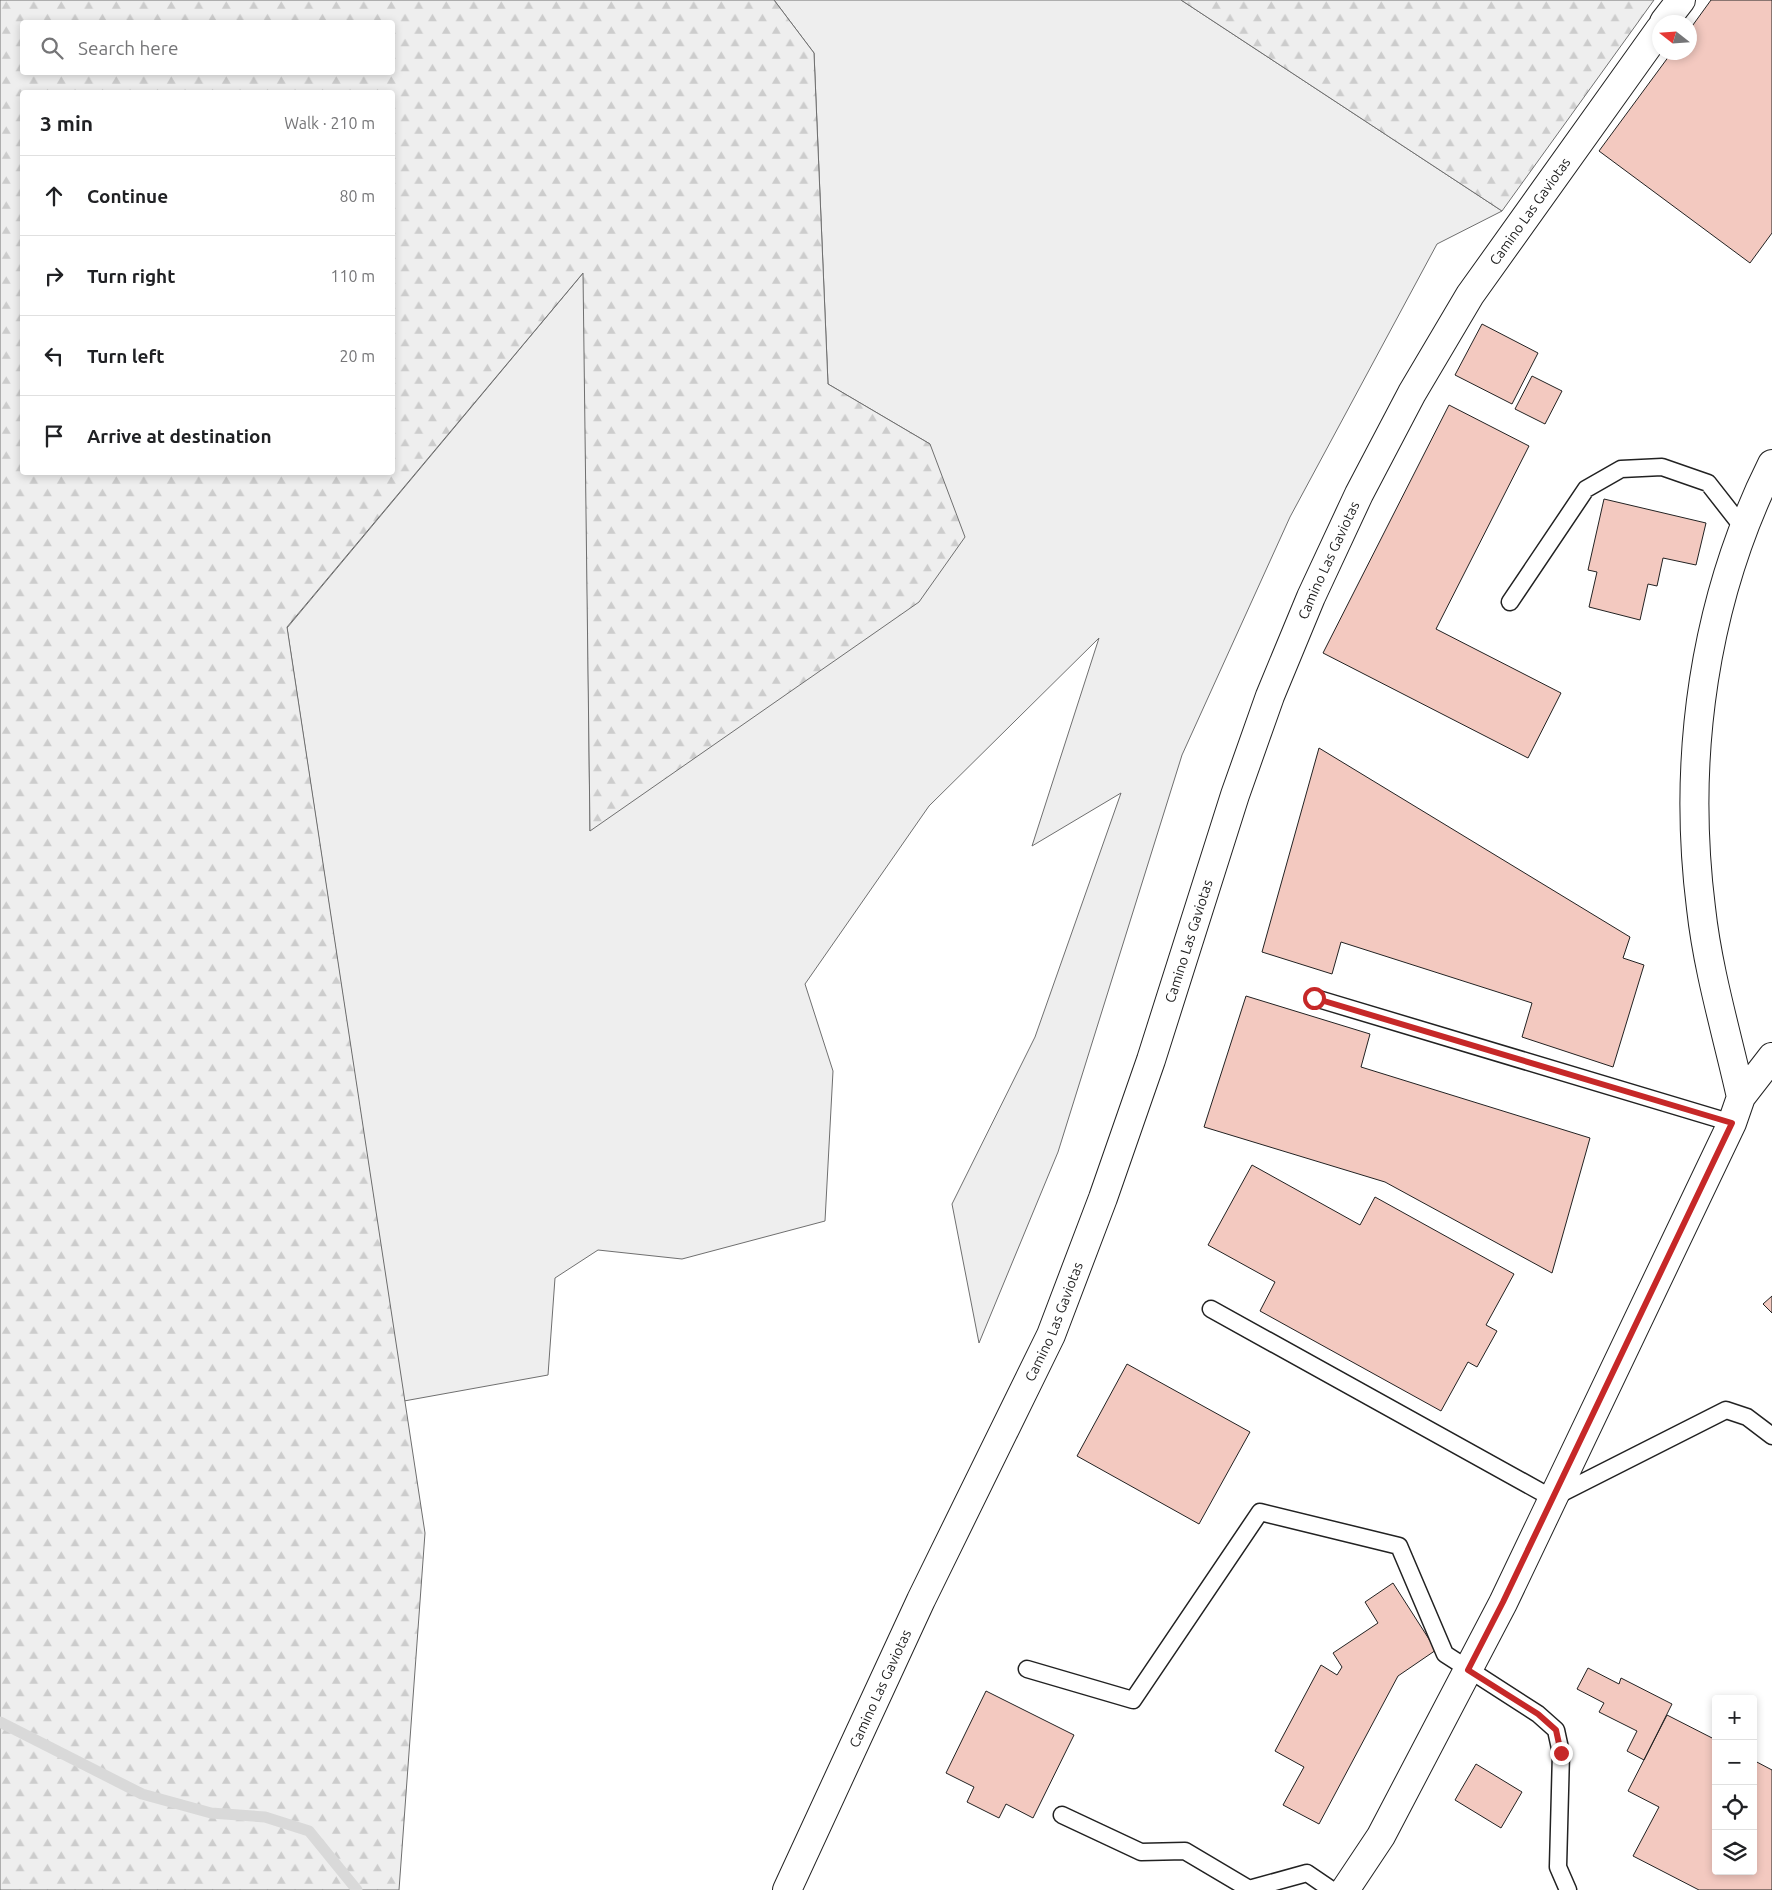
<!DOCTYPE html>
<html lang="en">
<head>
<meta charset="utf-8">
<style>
	body { margin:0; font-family:Ubuntu,sans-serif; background:#f2f2f2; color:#202124 }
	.controls { position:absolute; right:15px; bottom:15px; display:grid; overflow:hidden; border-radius:5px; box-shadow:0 2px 8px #0003 }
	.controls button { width:45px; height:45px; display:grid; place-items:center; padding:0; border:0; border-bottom:1px solid #e0e0e0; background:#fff; color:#202124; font:25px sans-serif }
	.compass { position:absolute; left:1652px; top:15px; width:45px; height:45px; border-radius:50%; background:#fff; box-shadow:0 2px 8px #0003; rotate:287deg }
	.stop { position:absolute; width:15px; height:15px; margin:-11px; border:4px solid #c62828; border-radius:50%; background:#fff }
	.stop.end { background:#c62828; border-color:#fff; box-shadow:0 1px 5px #0008 }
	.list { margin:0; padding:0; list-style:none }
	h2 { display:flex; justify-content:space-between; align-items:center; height:65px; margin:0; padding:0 20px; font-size:21px }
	h2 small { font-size:16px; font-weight:400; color:#757577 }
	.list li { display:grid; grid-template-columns:32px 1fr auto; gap:15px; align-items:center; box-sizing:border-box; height:80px; padding:0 20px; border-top:1px solid #e0e0e0 }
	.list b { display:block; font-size:19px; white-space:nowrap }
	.list em { font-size:16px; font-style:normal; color:#757577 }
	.icon { flex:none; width:28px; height:28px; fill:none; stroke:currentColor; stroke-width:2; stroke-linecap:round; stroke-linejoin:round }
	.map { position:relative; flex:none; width:1772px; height:1890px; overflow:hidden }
	.search { position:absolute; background:#fff; box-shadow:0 2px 8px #0003; left:20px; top:20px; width:375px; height:55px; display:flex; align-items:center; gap:12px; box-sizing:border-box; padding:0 18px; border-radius:5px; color:#757577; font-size:19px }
	.panel { position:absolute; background:#fff; box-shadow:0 2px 8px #0003; left:20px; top:90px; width:375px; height:385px; border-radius:5px }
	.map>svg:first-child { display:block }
	.grass { fill:#eee; stroke:#6f6f6f }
	.forest { fill:url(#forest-firs); stroke:#6f6f6f; fill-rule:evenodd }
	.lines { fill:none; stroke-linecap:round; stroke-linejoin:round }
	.stream { stroke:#d9d9d9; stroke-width:11 }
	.building { fill:#f3c9c0; stroke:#222 }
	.service-casing { stroke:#222; stroke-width:19 }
	.minor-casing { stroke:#222; stroke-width:30 }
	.tertiary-casing { stroke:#222; stroke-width:30 }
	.service { stroke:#fff; stroke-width:16 }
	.minor { stroke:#fff; stroke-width:28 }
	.tertiary { stroke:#fff; stroke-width:28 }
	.route { stroke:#c62828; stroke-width:6 }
	.labels { text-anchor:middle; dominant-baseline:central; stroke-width:4; stroke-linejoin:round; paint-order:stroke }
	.street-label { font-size:14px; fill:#222; stroke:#fff }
</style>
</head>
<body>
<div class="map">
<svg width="1772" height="1890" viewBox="0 0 1772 1890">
	<defs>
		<pattern id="forest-firs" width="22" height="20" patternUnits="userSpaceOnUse" patternTransform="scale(1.25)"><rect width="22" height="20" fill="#eee"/><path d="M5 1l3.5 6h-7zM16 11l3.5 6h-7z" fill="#ccc"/></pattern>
	</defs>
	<rect width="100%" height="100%" fill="#fff"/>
	<path class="grass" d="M 774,0 L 1181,0 L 1502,211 L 1437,244 L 1290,517 L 1182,755 L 1058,1152 L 979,1343 L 952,1204 L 1035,1037 L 1121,793 L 1032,846 L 1099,638 L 929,806 L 805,984 L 833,1071 L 825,1221 L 682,1259 L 598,1250 L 555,1278 L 548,1375 L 404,1401 L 287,628 L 584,272 L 590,831 L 930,444 L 828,384 L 814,53 Z"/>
	<path class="forest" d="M 0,0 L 774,0 L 814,53 L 828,384 L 930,444 L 965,537 L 919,602 L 590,831 L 583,273 L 287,627 L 425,1533 L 399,1890 L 0,1890 ZM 22,22 L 392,22 L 392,72 L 22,72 ZM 22,92 L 392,92 L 392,472 L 22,472 Z
		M 1181,0 L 1654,0 L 1502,211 Z"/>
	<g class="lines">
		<path class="stream" d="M 0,1722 L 142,1794 L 211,1813 L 265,1817 L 309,1831 L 357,1890"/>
	</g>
	<path class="building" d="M 1711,0 L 1772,0 L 1772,233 L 1750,263 L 1599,151 L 1672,52 L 1690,52 L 1690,29 Z
		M 1482,324 L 1538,353 L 1512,404 L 1455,375 Z
		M 1532,376 L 1562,391 L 1545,424 L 1515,409 Z
		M 1449,405 L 1529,446 L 1436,629 L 1561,693 L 1528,758 L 1323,653 Z
		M 1604,499 L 1706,523 L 1696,565 L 1663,558 L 1657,586 L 1648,584 L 1640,620 L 1589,607 L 1597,572 L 1588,570 Z
		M 1319,748 L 1630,937 L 1623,958 L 1644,965 L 1613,1067 L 1522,1037 L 1532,1003 L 1341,942 L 1332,974 L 1262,952 Z
		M 1246,996 L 1370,1034 L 1361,1067 L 1590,1138 L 1552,1273 L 1385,1182 L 1204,1127 Z
		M 1252,1165 L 1360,1225 L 1375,1197 L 1514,1274 L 1486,1325 L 1497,1331 L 1477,1367 L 1468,1362 L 1441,1411 L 1260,1311 L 1275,1282 L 1208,1245 Z
		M 1772,1296 L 1772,1313 L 1763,1304 Z
		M 1127,1364 L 1250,1432 L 1199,1524 L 1077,1456 Z
		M 1393,1583 L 1436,1650 L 1398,1676 L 1319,1824 L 1283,1805 L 1304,1767 L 1275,1751 L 1321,1665 L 1337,1675 L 1342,1667 L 1333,1653 L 1378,1623 L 1365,1602 Z
		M 1588,1668 L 1619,1684 L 1621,1678 L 1672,1704 L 1644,1760 L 1627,1751 L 1637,1731 L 1599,1712 L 1604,1703 L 1577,1689 Z
		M 986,1691 L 1074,1735 L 1033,1818 L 1006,1804 L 999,1818 L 967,1802 L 974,1787 L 946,1773 Z
		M 1667,1715 L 1716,1740 L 1716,1871 L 1753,1871 L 1753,1760 L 1772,1770 L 1772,1890 L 1699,1890 L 1633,1856 L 1659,1807 L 1628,1791 Z
		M 1476,1764 L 1522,1792 L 1501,1828 L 1455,1800 Z"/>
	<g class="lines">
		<g class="service-casing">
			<path id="service" d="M 1510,602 L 1586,489 L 1621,469 L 1662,467 L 1708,483 L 1744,529
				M 1315,998 L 1732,1123
				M 1211,1309 L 1552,1498 L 1726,1410 L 1747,1417 L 1772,1436
				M 1027,1669 L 1133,1700 L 1260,1512 L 1399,1546 L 1445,1654 L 1538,1714 L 1556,1730 L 1561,1753 L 1558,1867 L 1568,1890
				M 1062,1815 L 1141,1852 L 1185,1851 L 1249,1889 L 1307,1873 L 1332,1890"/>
		</g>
		<g class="minor-casing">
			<path id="minor" d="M 1741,1097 C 1727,1034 1708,972 1701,908 C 1682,757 1704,600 1772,464
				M 1345,1890 L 1381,1836 L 1503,1603 L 1732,1123 L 1741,1097 L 1772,1057"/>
		</g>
		<g class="tertiary-casing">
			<g id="tertiary">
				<path d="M 1664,22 L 1681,0"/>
				<path id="s1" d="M 787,1890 L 921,1600 L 1051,1335 L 1103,1198 L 1151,1060 L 1235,795 L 1270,696 L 1311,597 L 1359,494 L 1412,393 L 1470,295 L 1660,29"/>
			</g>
		</g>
		<use href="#service" class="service"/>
		<use href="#minor" class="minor"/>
		<use href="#tertiary" class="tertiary"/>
	</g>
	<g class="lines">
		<path class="route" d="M 1314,998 L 1732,1123 L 1503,1602 L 1468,1670 L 1538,1714 L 1556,1730 L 1561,1753"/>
	</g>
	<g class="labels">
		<g class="street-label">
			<text stroke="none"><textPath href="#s1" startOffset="1842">Camino Las Gaviotas</textPath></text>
			<text stroke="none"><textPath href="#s1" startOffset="1438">Camino Las Gaviotas</textPath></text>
			<text stroke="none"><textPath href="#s1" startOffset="1032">Camino Las Gaviotas</textPath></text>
			<text stroke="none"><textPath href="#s1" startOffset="628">Camino Las Gaviotas</textPath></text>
			<text stroke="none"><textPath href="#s1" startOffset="222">Camino Las Gaviotas</textPath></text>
		</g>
	</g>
</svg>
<div class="controls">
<button>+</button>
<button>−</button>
<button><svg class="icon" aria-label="locate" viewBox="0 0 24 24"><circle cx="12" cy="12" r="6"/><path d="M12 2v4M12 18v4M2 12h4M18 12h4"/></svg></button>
<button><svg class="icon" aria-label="layers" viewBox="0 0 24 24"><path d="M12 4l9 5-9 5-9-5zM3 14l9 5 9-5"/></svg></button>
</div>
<svg class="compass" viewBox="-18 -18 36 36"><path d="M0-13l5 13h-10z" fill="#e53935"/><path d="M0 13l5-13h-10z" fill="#757577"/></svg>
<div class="stop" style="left:1314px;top:998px"></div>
<div class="stop end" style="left:1561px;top:1753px"></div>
<div class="search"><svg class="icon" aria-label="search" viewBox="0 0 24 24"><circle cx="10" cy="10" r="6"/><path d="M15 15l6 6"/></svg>Search here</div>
<section class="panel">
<h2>3 min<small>Walk · 210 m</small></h2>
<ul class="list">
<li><svg class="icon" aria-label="ahead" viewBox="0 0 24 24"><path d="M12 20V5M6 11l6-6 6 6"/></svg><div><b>Continue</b></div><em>80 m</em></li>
<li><svg class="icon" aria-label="right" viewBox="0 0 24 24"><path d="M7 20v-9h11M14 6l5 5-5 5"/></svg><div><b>Turn right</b></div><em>110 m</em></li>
<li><svg class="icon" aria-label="left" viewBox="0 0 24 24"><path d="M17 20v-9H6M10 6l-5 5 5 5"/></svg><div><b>Turn left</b></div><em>20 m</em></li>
<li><svg class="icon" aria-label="arrive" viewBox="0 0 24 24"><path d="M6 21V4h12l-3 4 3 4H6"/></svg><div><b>Arrive at destination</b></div></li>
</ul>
</section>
</div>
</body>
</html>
